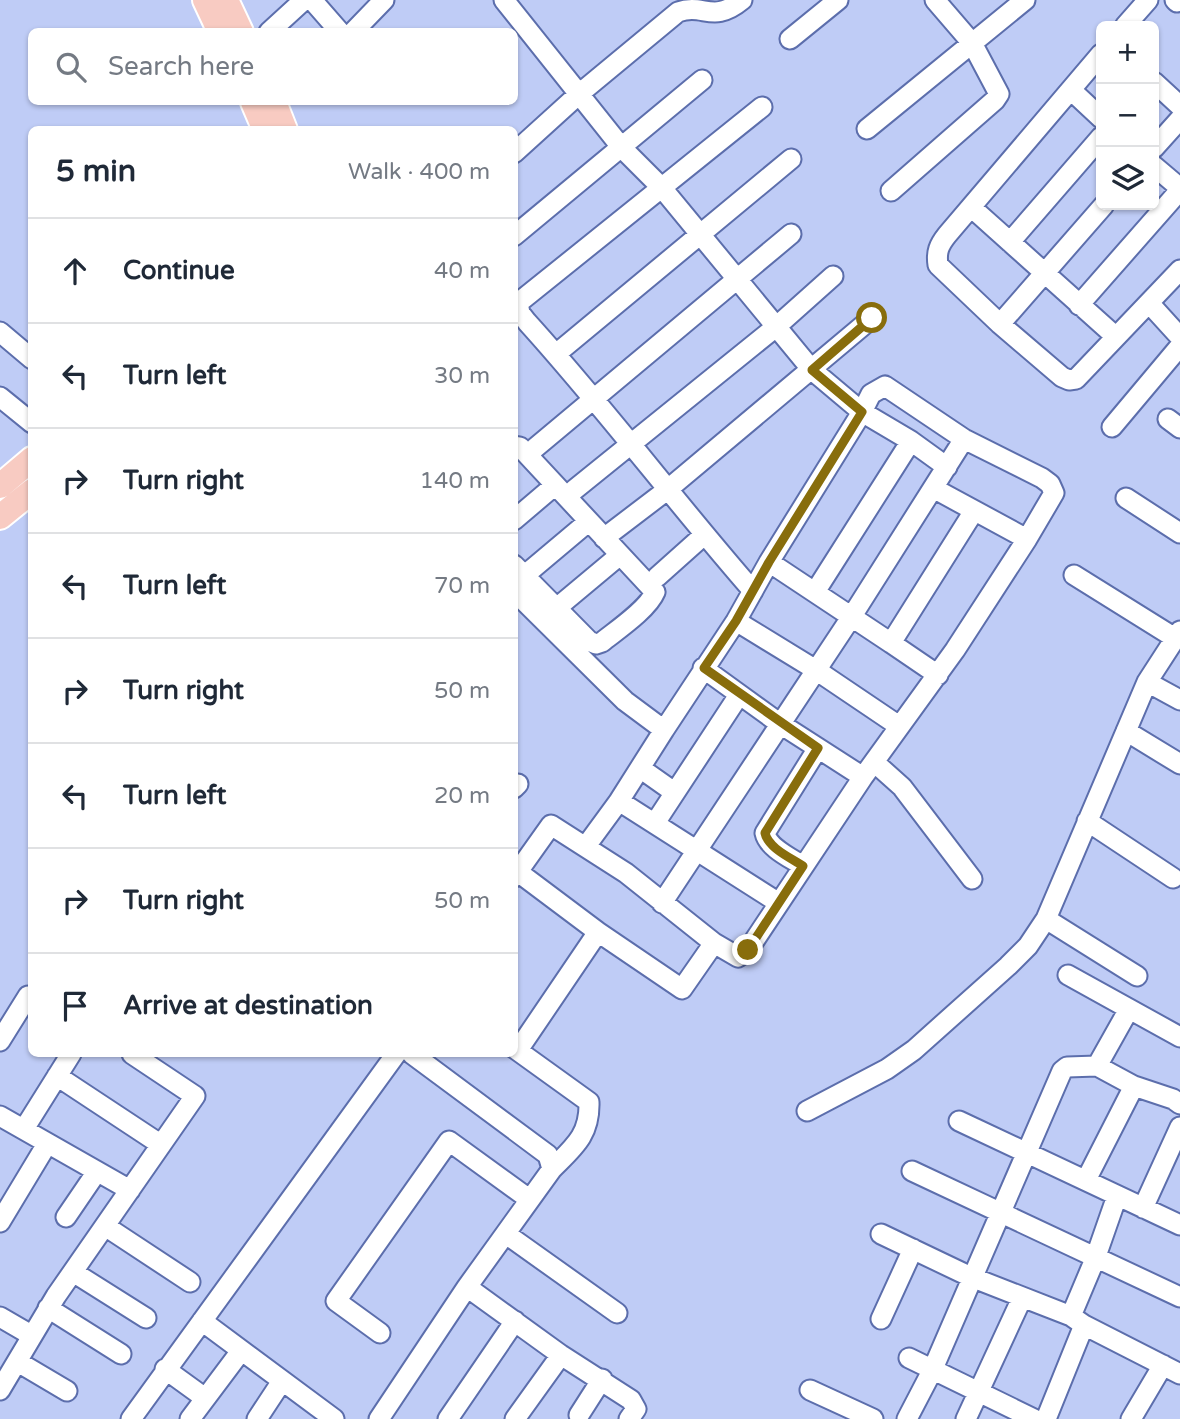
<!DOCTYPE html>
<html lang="en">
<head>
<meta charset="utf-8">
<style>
	body { margin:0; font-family:"Varela Round",sans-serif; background:#f6f6f7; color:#1f2937 }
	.controls { position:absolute; right:21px; top:21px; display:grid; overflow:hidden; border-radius:10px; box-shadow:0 2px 5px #0004 }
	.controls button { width:63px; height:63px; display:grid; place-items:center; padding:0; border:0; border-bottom:2px solid #e0e1e3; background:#fff; color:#1f2937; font:35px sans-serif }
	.stop { position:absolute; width:21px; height:21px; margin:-16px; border:5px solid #886d0c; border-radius:50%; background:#fff }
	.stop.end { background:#886d0c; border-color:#fff; box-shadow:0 2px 7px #0008 }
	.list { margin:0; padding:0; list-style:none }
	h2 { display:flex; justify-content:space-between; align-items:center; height:91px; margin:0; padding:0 28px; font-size:30px }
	h2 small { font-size:23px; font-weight:400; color:#747a83 }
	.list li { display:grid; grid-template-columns:46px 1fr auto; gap:21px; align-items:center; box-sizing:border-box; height:105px; padding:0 28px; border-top:2px solid #e0e1e3 }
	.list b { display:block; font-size:26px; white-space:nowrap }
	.list em { font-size:23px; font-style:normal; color:#747a83 }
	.icon { flex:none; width:38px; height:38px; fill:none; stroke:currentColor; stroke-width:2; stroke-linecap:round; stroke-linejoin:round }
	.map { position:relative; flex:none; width:1180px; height:1419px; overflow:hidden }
	.search { position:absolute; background:#fff; box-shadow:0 2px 5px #0004; left:28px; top:28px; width:490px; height:77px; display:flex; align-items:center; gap:18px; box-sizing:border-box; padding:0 24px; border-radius:10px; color:#747a83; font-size:26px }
	.panel { position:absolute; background:#fff; box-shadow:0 2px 5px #0004; left:28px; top:126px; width:490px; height:931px; border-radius:10px }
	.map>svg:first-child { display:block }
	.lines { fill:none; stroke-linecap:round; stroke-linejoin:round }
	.minor-casing { stroke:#5c6eac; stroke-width:23 }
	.major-casing { stroke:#fff; stroke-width:28 }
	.minor { stroke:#fff; stroke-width:19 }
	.major { stroke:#f8cbc2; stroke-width:24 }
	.route { stroke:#886d0c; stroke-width:9 }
</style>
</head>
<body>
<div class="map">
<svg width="1180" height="1419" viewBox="0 0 1180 1419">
	<rect width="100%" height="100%" fill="#bfccf6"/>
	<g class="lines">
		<g class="minor-casing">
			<path id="minor" d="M 312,0 L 340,32
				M 504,0 L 622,148 L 662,188 L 812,370 L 862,412 L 769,562 L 736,621 L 664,730 L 625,701 L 514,591
				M 1175,0 L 1177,2
				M 1125,26 L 1148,0
				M 269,32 L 304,0
				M 353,32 L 384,0
				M 790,39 L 838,0
				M 1101,54 L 947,235 C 939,245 936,252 938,265 L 1000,324 L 1062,377 L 1069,380 L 1076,379 L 1180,270
				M 1154,82 L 1180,106
				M 1071,90 L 1101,118
				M 867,129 L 1025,0
				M 1154,148 L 1180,119
				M 514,153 L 579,94 L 678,12 C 704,3 713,24 742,0
				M 1154,166 L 1180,188
				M 891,191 L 995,100 L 999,94 L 972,43 L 935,0
				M 971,207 L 1115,336
				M 514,236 L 702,80
				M 1010,242 L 1101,137
				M 1149,303 L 1180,337
				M 1079,305 L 1180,190
				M 1000,324 L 1104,205
				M 0,332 L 32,359
				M 556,354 L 791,159
				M 0,397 L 32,423
				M 1168,419 L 1180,428
				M 1112,427 L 1180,346
				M 514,446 L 520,447 L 655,592 C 648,609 617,630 602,642 L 596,644 L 589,641 L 514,565
				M 535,448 L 791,234
				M 933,488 L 1027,539
				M 574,490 L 777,326 L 833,276
				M 1126,498 L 1180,533
				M 514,520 L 554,486
				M 604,538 L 667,490 L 872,318
				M 769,562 L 891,643 L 974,511
				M 525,575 L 588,522
				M 1074,575 L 1175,638
				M 657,577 L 704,535
				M 753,591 C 676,503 606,409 527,322 L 520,313 L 518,303 L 762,107
				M 815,592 L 911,441
				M 547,616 L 620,555
				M 736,621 L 816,670 L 899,726
				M 891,643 L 938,675
				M 703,668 L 779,723 L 863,777
				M 1147,682 L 1180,700
				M 1126,731 L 1180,764
				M 874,762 L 902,787 L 972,879
				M 640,768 L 674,792
				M 514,788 L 518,784
				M 619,801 L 779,903
				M 1087,821 L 1173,878
				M 655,823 L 739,695
				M 586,846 L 619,801 L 664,730
				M 803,866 C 791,858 768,848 765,833 L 818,748
				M 518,872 L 598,932 L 682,989 L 714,943
				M 514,877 L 551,825 L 626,873 L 714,943 L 738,957 L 748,950 L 863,777 L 955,650 L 1027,539 L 1054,493 L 1050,484 L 1042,478 L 964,439 L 885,386 L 871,394 L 862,412 L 911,441 L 947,467
				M 662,903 L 852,616 L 964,439
				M 1046,919 L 1137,976
				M 1068,975 L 1180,1037
				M 0,1041 L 28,996
				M 514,1048 L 589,1102 C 590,1135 574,1147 552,1169
				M 518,1050 L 598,932
				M 1097,1066 L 1129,1009
				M 57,1076 L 160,1144
				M 807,1111 L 887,1069 L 914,1050 L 1008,966 L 1028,946 L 1046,919 L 1147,682 L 1180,631
				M 0,1116 L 130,1190
				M 959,1121 L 1180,1225
				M 24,1129 L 71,1054
				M 912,1171 L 1180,1297
				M 1086,1180 L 1134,1086
				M 1143,1208 L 1180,1127
				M 66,1217 L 96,1173
				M 0,1222 L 47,1144
				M 105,1226 L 190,1282
				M 506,1234 L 617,1313
				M 881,1234 L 971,1277 L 1071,1316 L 1084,1325 L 1180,1374
				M 73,1272 L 146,1318
				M 467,1287 L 561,1355 L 631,1400 L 636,1409 L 629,1419
				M 48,1308 L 121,1354
				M 1071,1316 L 1095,1259 L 1117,1196
				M 0,1317 L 31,1335
				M 881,1319 L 913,1249
				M 202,1321 L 334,1419
				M 380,1333 L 336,1301 L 449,1141 L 529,1199
				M 909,1358 L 1034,1419
				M 18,1362 L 67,1391
				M 165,1369 L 205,1398
				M 0,1390 L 56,1296 L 195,1096 L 132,1054
				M 810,1390 L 873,1419
				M 579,1415 L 602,1379
				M 131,1419 L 396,1054
				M 190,1419 L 241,1351
				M 257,1419 L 282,1381
				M 379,1419 L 467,1287 L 552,1169 L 548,1155 L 412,1054
				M 448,1419 L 515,1321
				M 515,1419 L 561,1355
				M 907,1419 L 932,1371 L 1062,1071 L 1067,1067 L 1097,1066 L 1134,1086 L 1173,1099 L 1180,1104
				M 966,1419 L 1022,1298
				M 1046,1419 L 1084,1325
				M 1131,1419 L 1163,1365"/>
		</g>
		<g class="major-casing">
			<path id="major" d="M 205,0 L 220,32
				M 226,0 L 241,32
				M 253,102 L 265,130
				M 274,102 L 285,130
				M 0,486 L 32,459
				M 0,517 L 32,491"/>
		</g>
		<use href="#minor" class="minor"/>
		<use href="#major" class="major"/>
	</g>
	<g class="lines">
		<path class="route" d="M 748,950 L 803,866 C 791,858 768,848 765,833 L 818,748 L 704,668 L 736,621 L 769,562 L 862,412 L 812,370 L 872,318"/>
	</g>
</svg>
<div class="controls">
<button>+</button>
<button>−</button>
<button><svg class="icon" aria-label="layers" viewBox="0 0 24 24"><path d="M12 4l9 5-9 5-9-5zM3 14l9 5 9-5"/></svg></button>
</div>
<div class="stop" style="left:872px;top:318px"></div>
<div class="stop end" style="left:748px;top:950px"></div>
<div class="search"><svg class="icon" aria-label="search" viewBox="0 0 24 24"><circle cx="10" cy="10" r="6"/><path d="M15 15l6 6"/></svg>Search here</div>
<section class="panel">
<h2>5 min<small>Walk · 400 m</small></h2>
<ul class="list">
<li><svg class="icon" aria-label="ahead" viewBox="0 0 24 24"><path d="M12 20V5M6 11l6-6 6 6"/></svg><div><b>Continue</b></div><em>40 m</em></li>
<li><svg class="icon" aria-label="left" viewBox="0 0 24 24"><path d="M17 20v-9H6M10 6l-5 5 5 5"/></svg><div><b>Turn left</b></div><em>30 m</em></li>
<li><svg class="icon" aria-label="right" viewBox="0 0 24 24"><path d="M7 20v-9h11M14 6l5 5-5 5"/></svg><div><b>Turn right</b></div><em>140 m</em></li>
<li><svg class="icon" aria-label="left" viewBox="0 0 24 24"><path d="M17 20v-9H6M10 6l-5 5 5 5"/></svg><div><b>Turn left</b></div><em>70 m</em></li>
<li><svg class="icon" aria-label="right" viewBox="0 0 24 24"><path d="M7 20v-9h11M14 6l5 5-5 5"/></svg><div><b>Turn right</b></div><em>50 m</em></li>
<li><svg class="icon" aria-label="left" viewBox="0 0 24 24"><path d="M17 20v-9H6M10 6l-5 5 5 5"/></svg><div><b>Turn left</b></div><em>20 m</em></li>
<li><svg class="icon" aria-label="right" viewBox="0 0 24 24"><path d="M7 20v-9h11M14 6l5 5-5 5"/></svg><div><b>Turn right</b></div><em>50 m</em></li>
<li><svg class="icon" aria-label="arrive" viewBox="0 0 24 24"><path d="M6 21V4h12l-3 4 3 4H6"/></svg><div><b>Arrive at destination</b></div></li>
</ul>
</section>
</div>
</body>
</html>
